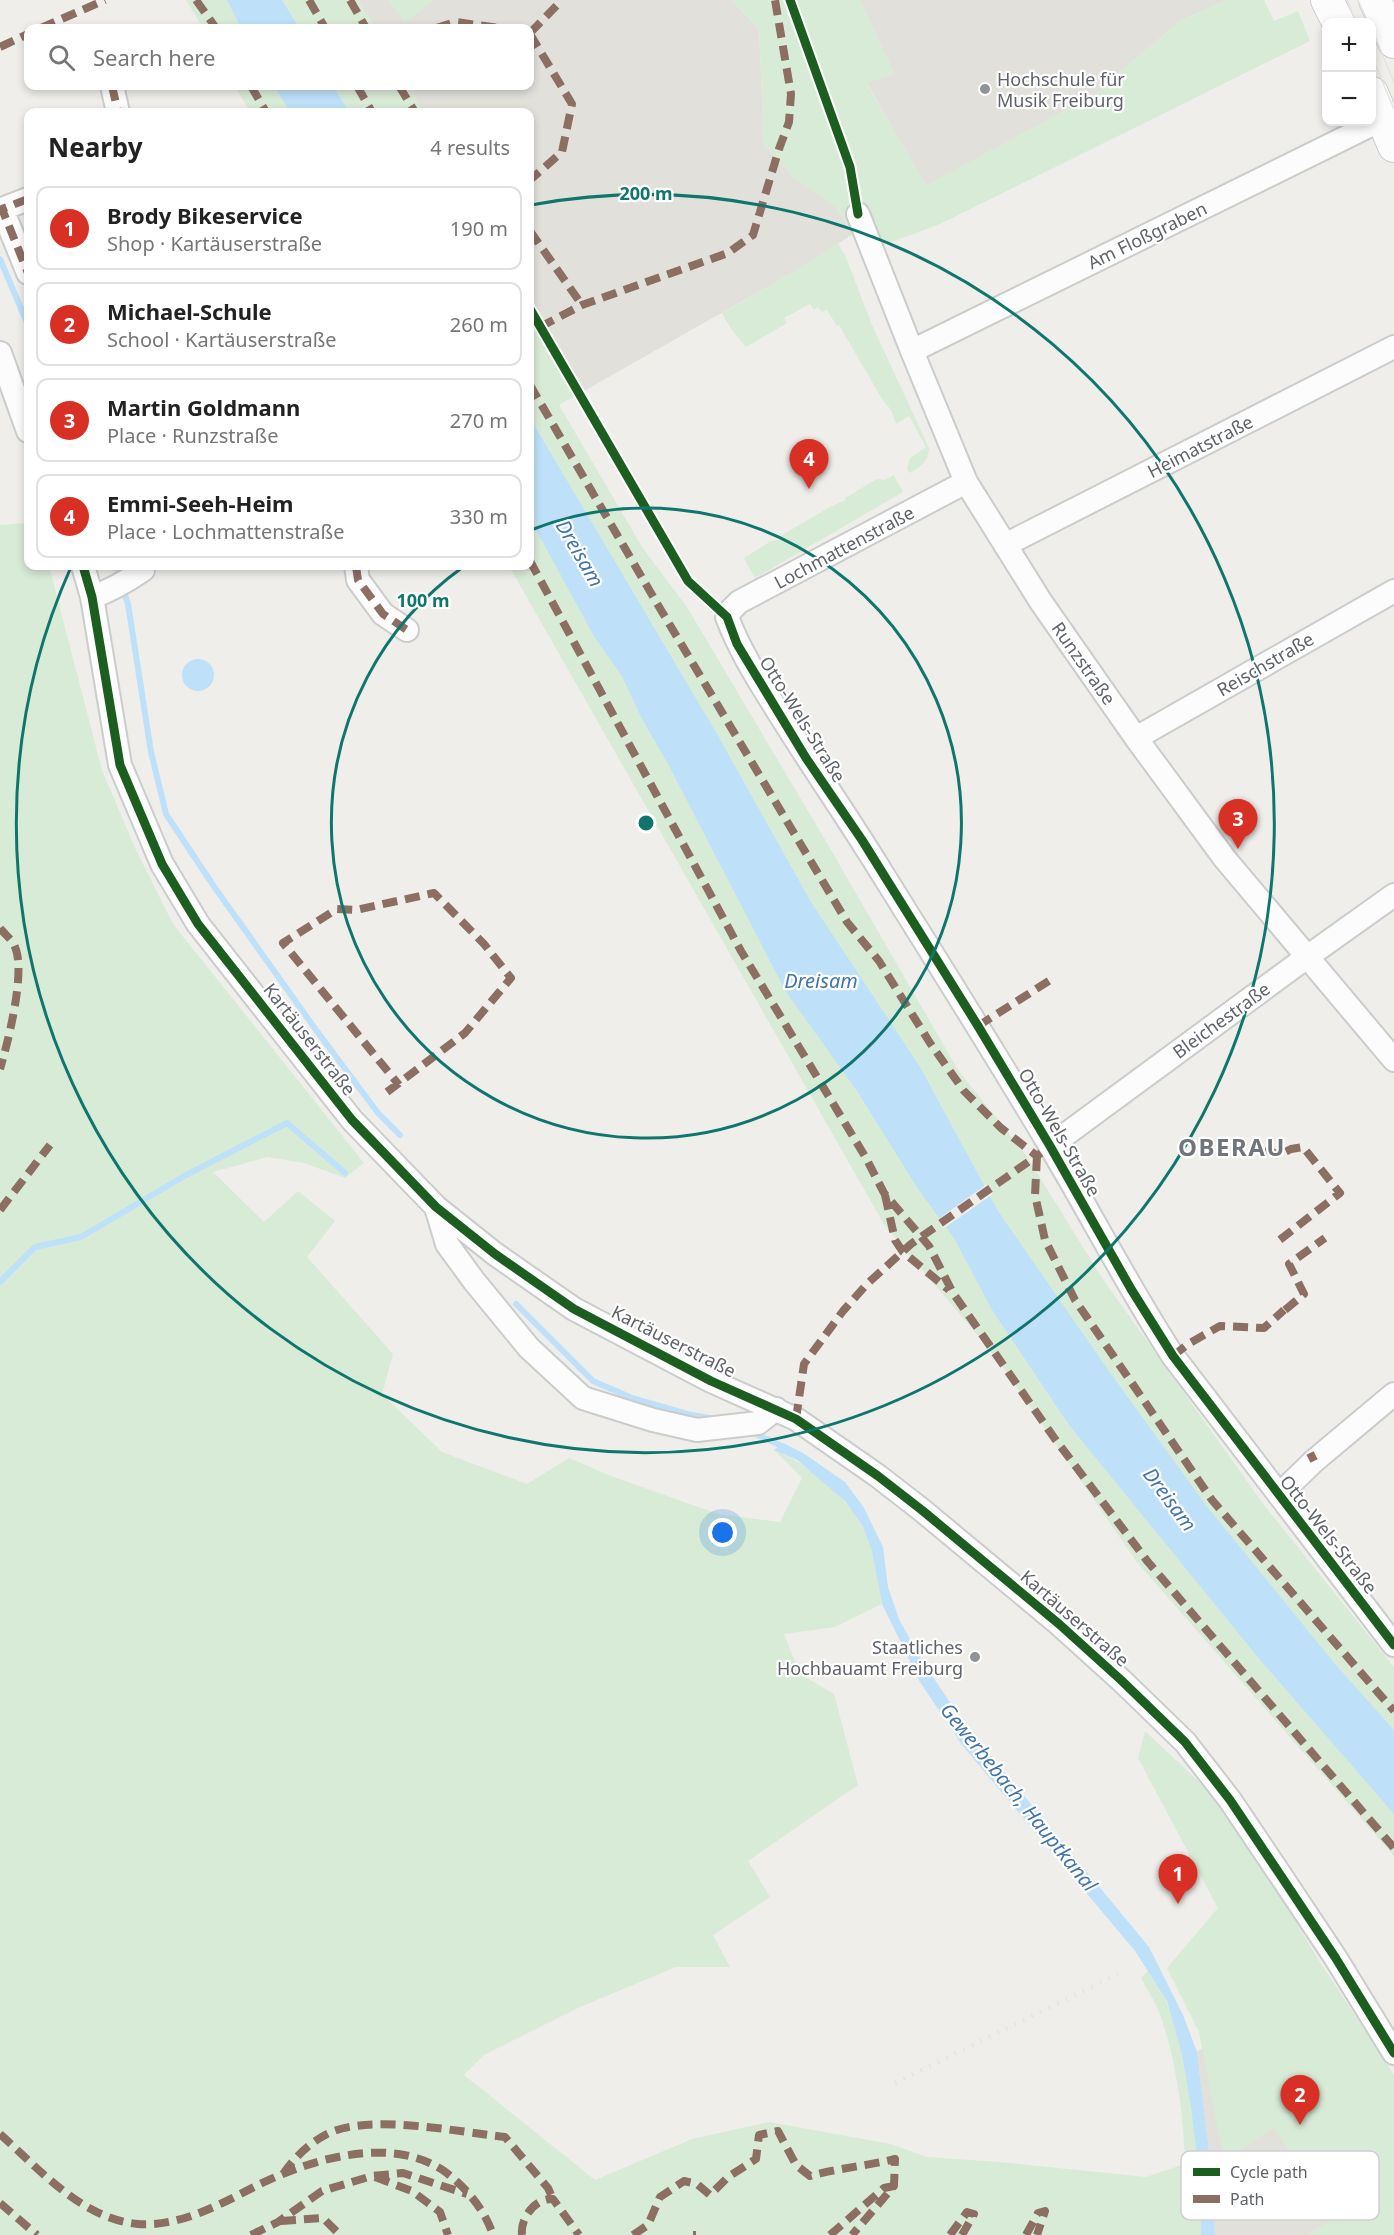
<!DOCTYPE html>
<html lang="en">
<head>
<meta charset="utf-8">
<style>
	body { margin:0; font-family:"Noto Sans",sans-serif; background:#f2f2f2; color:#222 }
	.controls { position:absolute; right:18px; top:18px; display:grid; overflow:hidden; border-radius:12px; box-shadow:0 3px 9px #0003 }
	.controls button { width:54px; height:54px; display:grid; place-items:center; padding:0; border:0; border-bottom:2px solid #e0e0e0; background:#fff; color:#222; font:30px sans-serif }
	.you { position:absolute; left:723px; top:1533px; width:21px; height:21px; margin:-15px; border:4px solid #fff; border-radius:50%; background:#1a73e8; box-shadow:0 0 0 9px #1a73e833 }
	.badge { display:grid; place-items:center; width:39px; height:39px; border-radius:50%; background:#d93025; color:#fff; font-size:20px; font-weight:700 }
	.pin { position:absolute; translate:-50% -50px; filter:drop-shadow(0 2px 3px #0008) }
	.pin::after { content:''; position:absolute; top:32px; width:21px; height:18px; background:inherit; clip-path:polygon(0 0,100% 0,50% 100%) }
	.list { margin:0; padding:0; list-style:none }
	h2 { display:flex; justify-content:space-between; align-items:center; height:78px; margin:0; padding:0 24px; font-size:26px }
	h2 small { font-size:20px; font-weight:400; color:#767676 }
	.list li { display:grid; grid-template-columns:39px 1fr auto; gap:18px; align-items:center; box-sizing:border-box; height:84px; margin:0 12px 12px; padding:0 12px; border:2px solid #e0e0e0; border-radius:12px }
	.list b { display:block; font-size:22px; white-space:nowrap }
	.list p { margin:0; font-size:20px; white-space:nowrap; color:#767676 }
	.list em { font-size:20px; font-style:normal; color:#767676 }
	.icon { flex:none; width:33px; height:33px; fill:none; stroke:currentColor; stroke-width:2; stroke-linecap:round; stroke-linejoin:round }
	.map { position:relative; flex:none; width:1394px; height:2235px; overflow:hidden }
	.search { position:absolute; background:#fff; box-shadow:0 3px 9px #0003; left:24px; top:24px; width:510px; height:66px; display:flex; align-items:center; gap:15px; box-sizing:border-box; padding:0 21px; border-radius:12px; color:#767676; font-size:22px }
	.panel { position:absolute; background:#fff; box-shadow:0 3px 9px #0003; left:24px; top:108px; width:510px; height:462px; border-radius:12px }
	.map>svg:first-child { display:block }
	.education { fill:#e2e0da }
	.green { fill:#d8ebd6 }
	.water { fill:#bfe0f9 }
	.pier { fill:#efeeea }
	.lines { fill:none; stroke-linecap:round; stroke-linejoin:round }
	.stream { stroke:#bfe0f9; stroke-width:6 }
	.street-casing { stroke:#cbcccc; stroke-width:26 }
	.secondary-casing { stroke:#cacacb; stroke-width:34 }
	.street { stroke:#fdfcfc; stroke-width:22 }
	.secondary { stroke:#fdfcfc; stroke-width:32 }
	.tram { stroke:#e4e4e4; stroke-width:1.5 }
	.rail { stroke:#e4e4e4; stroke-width:4.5; stroke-dasharray:1.5 8; stroke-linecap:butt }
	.quiet { stroke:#8d6e63; stroke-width:8; stroke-dasharray:15 8; stroke-linecap:butt }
	.cycleway-casing { stroke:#fff; stroke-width:13 }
	.cycleway { stroke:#1b5e20; stroke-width:9 }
	.ring { fill:none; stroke:#0f766e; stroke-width:3 }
	.poi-dot { fill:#919496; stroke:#fff; stroke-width:2 }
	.labels { text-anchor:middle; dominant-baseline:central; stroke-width:4.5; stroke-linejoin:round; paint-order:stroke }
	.poi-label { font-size:18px; fill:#5f6368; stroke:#fff; text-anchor:start }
	.street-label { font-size:18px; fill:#5f6368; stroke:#fff }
	.water-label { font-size:20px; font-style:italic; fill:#4174aa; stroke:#fff }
	.district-label { font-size:24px; font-weight:bold; letter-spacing:1.5px; fill:#70757a; stroke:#fff }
	.key { fill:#fff; stroke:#cfd0d2; stroke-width:1.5 }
	.key-label { font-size:16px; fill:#5f6368 }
	.centre { fill:#0f766e; stroke:#fff; stroke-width:3 }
	.ring-label { font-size:18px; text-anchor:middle; font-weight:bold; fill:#0f766e; stroke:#fff; stroke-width:4.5; stroke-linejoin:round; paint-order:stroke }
</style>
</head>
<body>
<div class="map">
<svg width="1394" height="2235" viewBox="0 0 1394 2235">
	<rect width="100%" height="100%" fill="#efeeea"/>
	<path class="education" d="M 358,0 L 732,0 L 759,30 L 764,145 L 792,176 L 835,206 L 853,234 L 797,270 L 584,391 L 530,296 L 530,112 L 423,112 L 408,86 L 530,86 L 530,28 L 375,28 Z
		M 860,0 L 1227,0 L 1180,21 L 1092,96 L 926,186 L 866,82 L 894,74 Z
		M 1321,1964 L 1394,2075 L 1394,2235 L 1215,2235 L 1212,2175 L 1197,2052 Z"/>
	<path class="green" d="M 186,0 L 358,0 L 375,28 L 203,28 Z
		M 388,0 L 435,0 L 405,22 Z
		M 732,0 L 860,0 L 894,74 L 866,83 L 926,185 L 1092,96 L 1180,21 L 1227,0 L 1264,0 L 1274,21 L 1298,11 L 1310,41 L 940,224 L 862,253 L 853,234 L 835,206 L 792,176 L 764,145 L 759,30 Z
		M 235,86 L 408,86 L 423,112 L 250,112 Z
		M 838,243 L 845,255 L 872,325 L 929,448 C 928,462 921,466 910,473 L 907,469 L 910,458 L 926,447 L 909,416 L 896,424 L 891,410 L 882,399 L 839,325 L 837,326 L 827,310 L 822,312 L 818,307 L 814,310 L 810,304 L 784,318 L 787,323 L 746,347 L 731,329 L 722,313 L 797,270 Z
		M 530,296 L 584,391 L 559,405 L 642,547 L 687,607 L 827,843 L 958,1070 L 1026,1155 L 1102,1278 L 1264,1505 L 1394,1667 L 1394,1856 L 1136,1561 L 996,1357 L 885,1226 L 509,566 L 530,566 Z
		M 894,475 L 903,492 L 755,578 L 744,558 L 771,541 L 782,539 L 782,535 L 832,506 L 846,500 L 845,498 L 877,479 L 885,480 Z
		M 28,523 L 28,566 L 49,566 L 102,770 L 135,848 L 173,924 L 364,1163 L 345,1178 L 304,1163 L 268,1157 L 213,1172 L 264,1222 L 298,1191 L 335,1221 L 307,1257 L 393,1354 L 382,1394 L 442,1452 L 527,1484 L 569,1458 L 611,1476 L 718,1514 L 780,1522 L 802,1478 L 774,1450 C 816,1468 857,1504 872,1549 C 877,1567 878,1586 882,1604 L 835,1627 L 784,1634 L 800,1674 L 834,1694 L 858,1785 L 748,1861 L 770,1897 L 713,1935 L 730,1967 L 676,1967 L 580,2007 L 484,2055 L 464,2075 L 595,2180 L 692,2139 L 769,2122 L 891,2144 L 927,2157 L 999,2162 L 1146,2177 L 1185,2164 C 1184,2119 1176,2058 1160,2015 C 1156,2002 1147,1990 1141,1978 L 1148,1971 C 1154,1981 1163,1992 1167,2003 C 1195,2076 1198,2158 1201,2235 L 0,2235 L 0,525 Z
		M 1145,1731 L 1226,1807 L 1321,1964 L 1394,2075 L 1394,2235 L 1306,2235 L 1334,2218 L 1274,2128 L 1224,2161 L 1199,2032 L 1167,1968 L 1218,1908 L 1138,1758 Z"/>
	<path class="water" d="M 227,0 L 282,0 L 299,28 L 241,28 Z
		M 274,86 L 333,86 L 349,112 L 290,112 Z
		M 530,418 L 717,734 L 811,902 L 920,1067 L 998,1211 L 1106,1367 L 1205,1504 L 1335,1664 L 1394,1730 L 1394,1814 L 1261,1661 L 1069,1425 L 992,1310 L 954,1238 L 918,1189 L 857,1091 L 786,992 L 668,764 L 641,717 L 622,676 L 595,638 L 530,519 Z
		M182 675a16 16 0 1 1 32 0a16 16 0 1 1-32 0Z
		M 783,1443 L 803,1453 L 845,1482 L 864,1508 L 883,1547 L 888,1587 L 899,1619 L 919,1656 L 963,1722 L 1149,1947 L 1183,2015 L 1197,2052 L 1212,2175 L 1215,2235 L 1201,2235 L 1198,2164 L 1191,2107 L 1182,2054 L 1167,2001 L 1135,1951 L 962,1745 L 920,1682 L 882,1604 L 872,1551 L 863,1527 L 845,1501 L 797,1460 L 774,1450 Z"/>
	<path class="pier" d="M 987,1184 L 993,1194 L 943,1229 L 937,1220 Z"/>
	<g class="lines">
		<path class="stream" d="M 0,259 L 28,325
			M 116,566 L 120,579
			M 123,589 L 128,604 L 151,752 L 166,814 L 213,885 L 316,1030 L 378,1113 L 400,1135
			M 0,1282 L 35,1247 L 81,1237 L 186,1175 L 287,1123 L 345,1173
			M 516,1304 L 593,1381 L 632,1398 L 687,1414 L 714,1419
			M 752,1432 L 786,1448"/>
		<g class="street-casing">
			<path id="street" d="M 112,86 L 118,112
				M 28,199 L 2,209 L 28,273
				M 858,214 L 912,351 L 966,482 L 1041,602 L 1136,738 L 1225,859 L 1394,1060
				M 912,351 L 1383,119
				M 0,353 L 28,431
				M 966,482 L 739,602 L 731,610 L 727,617 C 739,649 756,676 774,705 C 809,762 847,816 882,873 C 938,963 995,1053 1049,1144 C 1091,1214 1128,1287 1173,1356 L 1394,1645
				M 1005,545 L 1394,347
				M 83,566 L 92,597 L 120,765 L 162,864 L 198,924 L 352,1120 L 436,1207 L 495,1254 L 574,1309 L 711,1381 L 796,1419 L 878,1476 L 923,1511 L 1059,1624 L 1121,1680 L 1185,1742 L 1230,1800 L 1279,1873 L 1335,1957 L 1394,2053
				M 356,566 L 358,580 L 383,614 L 407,630
				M 92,597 C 110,591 127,581 143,570 L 142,566
				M 1136,738 L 1394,591
				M 1050,1146 L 1307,957 L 1394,895
				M 436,1207 L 447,1244 L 474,1281 L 529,1348 L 583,1398 L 653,1420 L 697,1430 L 758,1423 L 776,1409
				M 1279,1495 L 1314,1461 L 1394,1394"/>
		</g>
		<g class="secondary-casing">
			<path id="secondary" d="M 1327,0 L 1338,22
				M 1375,0 L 1394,42
				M 1372,93 L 1394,146"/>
		</g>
		<use href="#street" class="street"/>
		<use href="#secondary" class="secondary"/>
		<path class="tram" d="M 1347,0 L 1356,22
			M 1358,0 L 1368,22
			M 1372,30 L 1394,82
			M 1372,57 L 1394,109"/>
		<path class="rail" d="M 895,2083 L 1118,1974"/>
		<path class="quiet" d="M 196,0 L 216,28
			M 309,0 L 325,28
			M 350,0 L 366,28
			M 41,28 L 105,0
			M 436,28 L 456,22 L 499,28
			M 530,33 L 562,0
			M 530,34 L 572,104 L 562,152 L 530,180
			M 0,47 L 28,34
			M 112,86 L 118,112
			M 251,86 L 266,112
			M 357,86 L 372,112
			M 399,86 L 415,112
			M 28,199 L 2,209 L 28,273
			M 530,231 L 582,305
			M 540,327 L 582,305 L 728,253 L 753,235 L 779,149 L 789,122 L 791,94 L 775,0
			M 530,385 L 655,600 L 847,922 L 879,961 L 930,1043 L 964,1091 L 1001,1128 L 1037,1156
			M 530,561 L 741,951 L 866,1158 L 884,1193 L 929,1246 L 953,1293 L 1055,1439 L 1148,1562 L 1394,1848
			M 356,566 L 358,580 L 383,614 L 407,630
			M 0,928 C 4,934 13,940 15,947 C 26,972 8,1042 0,1069
			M 978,1026 L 1055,977
			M 387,1092 L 465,1033 L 511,978 L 484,944 L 434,893 L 356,910 L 337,909 L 283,943 L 399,1085
			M 1265,1149 L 1279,1155 L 1291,1149 L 1303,1147 L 1340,1193 L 1277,1242
			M 1037,1156 L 1035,1195 L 1045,1240 L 1075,1300 L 1212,1500 L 1394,1711
			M 885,1195 L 895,1240 L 903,1252 L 949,1290
			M 0,1210 L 50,1145
			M 1285,1310 L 1304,1294 L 1289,1264 L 1325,1238
			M 1173,1356 L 1188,1344 L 1220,1326 L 1264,1328 L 1284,1310
			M 796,1419 L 804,1364 L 843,1311 L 867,1284 L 911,1244 L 1041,1153
			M 1310,1453 L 1314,1461
			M 0,2134 C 39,2169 82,2219 138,2224 C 179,2227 219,2205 254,2187 C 308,2160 389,2134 444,2171 C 465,2186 485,2210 493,2235
			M 283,2174 C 295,2157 308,2144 327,2134 C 368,2113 459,2132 505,2137 L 548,2188 L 553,2199
			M 375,2177 L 412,2191 L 440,2212 L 448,2235
			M 0,2203 L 37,2235
			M 281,2221 L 323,2218 L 340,2235
			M 251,2235 L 278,2222 L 322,2191 L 372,2176 L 403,2173 L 467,2194
			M 522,2235 C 520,2218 535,2198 553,2199 L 579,2235
			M 633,2235 L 648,2225 L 660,2197 L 684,2181 L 697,2184 L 710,2195 L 728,2177 L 756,2159 L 759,2135 L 778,2131 L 796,2165 L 810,2176 C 838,2168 867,2166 895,2159 L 894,2186
			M 693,2235 L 696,2235
			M 830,2235 L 884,2188 L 894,2186 L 852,2235
			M 950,2235 L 967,2212 L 974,2214 L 962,2235
			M 1026,2235 L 1038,2213 L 1045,2211 L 1037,2235"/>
		<g class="cycleway-casing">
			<path id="cycleway" d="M 790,0 L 850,167 L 858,214
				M 530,309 L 688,581 L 727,617 L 737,644 L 806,758 L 862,840 L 978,1026 L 1050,1146 L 1131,1289 L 1173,1356 L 1394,1645
				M 83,566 L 92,597 L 120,765 L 162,864 L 198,924 L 352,1120 L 436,1207 L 495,1254 L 574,1309 L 711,1381 L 796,1419 L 878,1476 L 923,1511 L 1059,1624 L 1121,1680 L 1185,1742 L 1230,1800 L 1279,1873 L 1335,1957 L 1394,2053"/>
		</g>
		<use href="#cycleway" class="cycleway"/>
	</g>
	<g class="ring">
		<path d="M531 530A315 315 0 1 1 463 567"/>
		<path d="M531 205A629 629 0 1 1 71 567"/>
	</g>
	<g class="poi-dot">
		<circle cx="985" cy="89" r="6"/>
		<circle cx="975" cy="1657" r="6"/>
	</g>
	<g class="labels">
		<g class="poi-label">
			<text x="997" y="79">Hochschule für<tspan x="997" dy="21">Musik Freiburg</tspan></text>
			<text x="963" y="1647" text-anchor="end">Staatliches<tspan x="963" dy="21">Hochbauamt Freiburg</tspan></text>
		</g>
		<g class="street-label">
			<text transform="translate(1147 235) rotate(-26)">Am Floßgraben</text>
			<text transform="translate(1200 446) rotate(-27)">Heimatstraße</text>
			<text transform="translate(844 547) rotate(-28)">Lochmattenstraße</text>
			<text transform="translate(1084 663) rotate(55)">Runzstraße</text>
			<text transform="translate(1265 664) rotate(-30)">Reischstraße</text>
			<text transform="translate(803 719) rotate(58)">Otto-Wels-Straße</text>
			<text transform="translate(1221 1020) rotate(-36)">Bleichestraße</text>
			<text transform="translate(310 1039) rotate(52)">Kartäuserstraße</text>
			<text transform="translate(1060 1132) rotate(60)">Otto-Wels-Straße</text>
			<text transform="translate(674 1341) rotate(27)">Kartäuserstraße</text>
			<text transform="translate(1329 1534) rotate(52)">Otto-Wels-Straße</text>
			<text transform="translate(1075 1618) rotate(41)">Kartäuserstraße</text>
		</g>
		<g class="water-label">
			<text transform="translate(580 553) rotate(60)">Dreisam</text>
			<text x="821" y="980">Dreisam</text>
			<text transform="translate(1170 1499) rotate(53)">Dreisam</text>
			<text transform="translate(1019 1797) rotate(51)">Gewerbebach, Hauptkanal</text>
		</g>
		<g class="district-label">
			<text x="1232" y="1146">OBERAU</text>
		</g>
	</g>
	<rect x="1181" y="2151" width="198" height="69" rx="9" class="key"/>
	<rect x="1193" y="2168" width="27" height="8" fill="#1b5e20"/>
	<rect x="1193" y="2195" width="27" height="8" fill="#8d6e63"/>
	<g class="key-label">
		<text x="1230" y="2178">Cycle path</text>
		<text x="1230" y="2205">Path</text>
	</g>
	<circle cx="646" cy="823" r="9" class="centre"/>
	<g class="ring-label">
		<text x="646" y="200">200 m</text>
		<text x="423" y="607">100 m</text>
	</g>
</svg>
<div class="controls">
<button>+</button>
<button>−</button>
</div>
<div class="you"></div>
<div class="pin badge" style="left:1178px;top:1904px">1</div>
<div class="pin badge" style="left:1300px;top:2125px">2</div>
<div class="pin badge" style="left:1238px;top:849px">3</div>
<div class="pin badge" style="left:809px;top:489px">4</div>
<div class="search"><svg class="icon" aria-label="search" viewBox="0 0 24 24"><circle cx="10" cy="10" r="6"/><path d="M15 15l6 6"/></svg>Search here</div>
<section class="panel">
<h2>Nearby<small>4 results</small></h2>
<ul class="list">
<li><span class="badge">1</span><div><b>Brody Bikeservice</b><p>Shop · Kartäuserstraße</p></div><em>190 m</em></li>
<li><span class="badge">2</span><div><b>Michael-Schule</b><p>School · Kartäuserstraße</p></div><em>260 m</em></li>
<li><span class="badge">3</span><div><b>Martin Goldmann</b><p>Place · Runzstraße</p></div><em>270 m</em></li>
<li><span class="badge">4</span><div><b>Emmi-Seeh-Heim</b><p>Place · Lochmattenstraße</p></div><em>330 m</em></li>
</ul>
</section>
</div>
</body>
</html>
